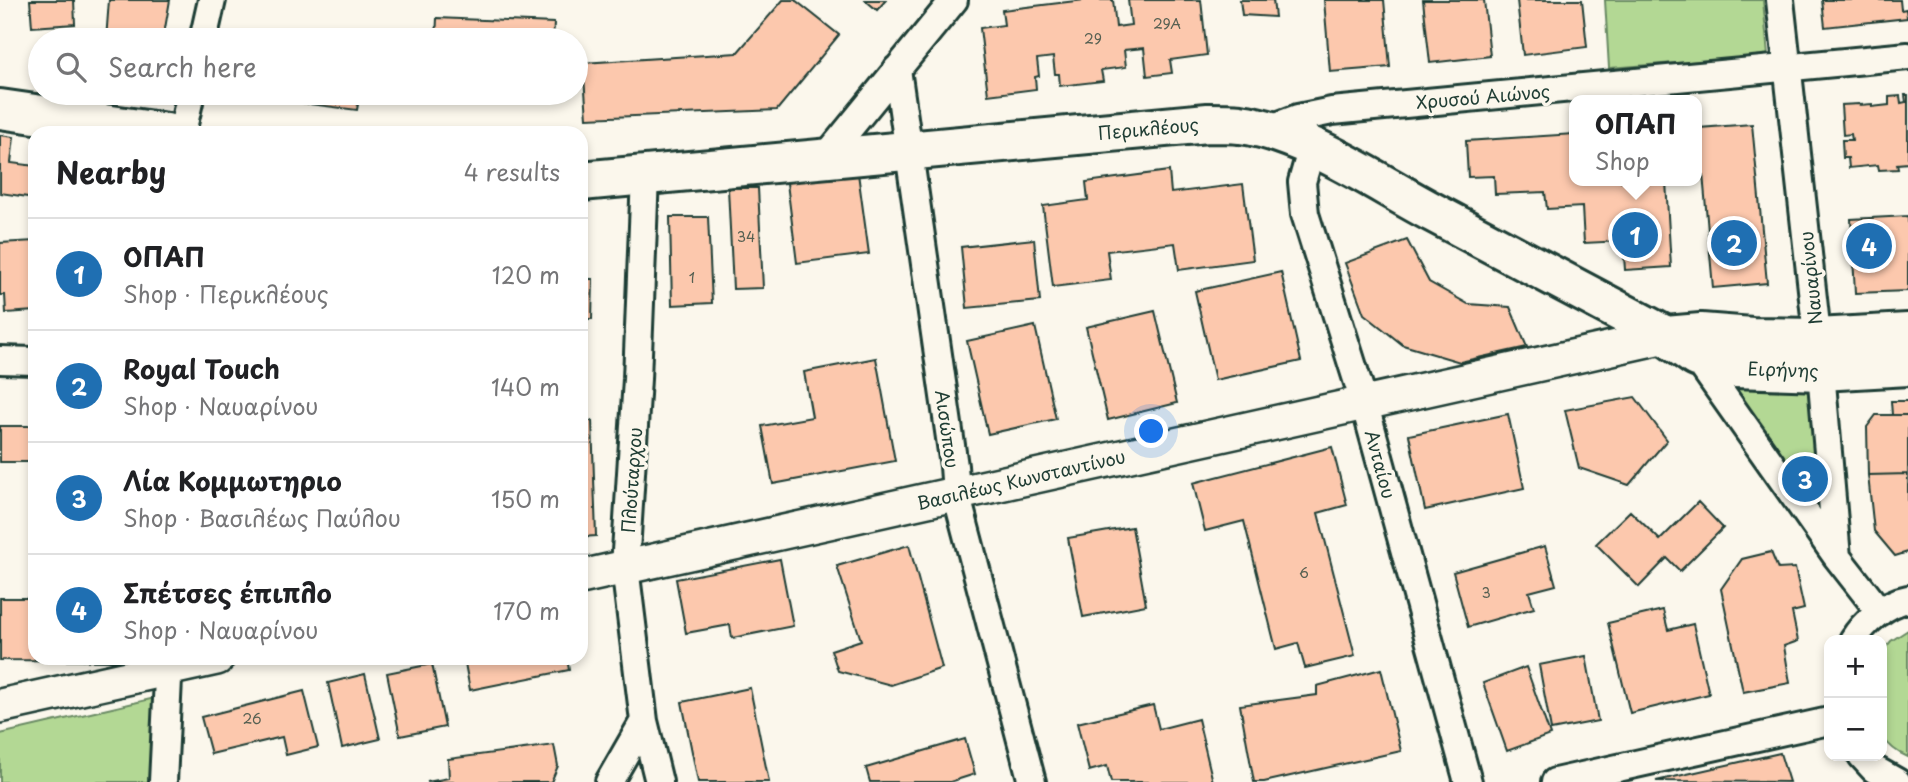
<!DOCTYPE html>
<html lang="en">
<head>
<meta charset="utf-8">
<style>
	body { margin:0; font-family:"Playpen Sans",sans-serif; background:#f6f6f6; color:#202124 }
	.controls { position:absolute; right:21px; bottom:21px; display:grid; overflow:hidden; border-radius:14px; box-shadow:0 4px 10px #0003 }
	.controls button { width:63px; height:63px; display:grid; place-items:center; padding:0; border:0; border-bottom:2px solid #e0e0e0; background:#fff; color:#202124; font:35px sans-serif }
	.you { position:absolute; left:1152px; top:432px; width:24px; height:24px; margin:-18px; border:5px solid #fff; border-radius:50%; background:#1a73e8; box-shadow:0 0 0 10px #1a73e833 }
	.badge { display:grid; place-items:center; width:46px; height:46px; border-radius:50%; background:#1f6fb2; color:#fff; font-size:23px; font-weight:700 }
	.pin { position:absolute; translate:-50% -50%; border:4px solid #fff; box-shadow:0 2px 7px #0006 }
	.popup { position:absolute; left:1569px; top:95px; width:133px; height:91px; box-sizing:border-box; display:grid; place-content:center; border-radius:14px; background:#fff; filter:drop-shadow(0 2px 5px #0005); font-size:23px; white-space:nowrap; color:#757577 }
	.popup b { font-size:26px; color:#202124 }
	.popup::after { content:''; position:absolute; left:50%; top:100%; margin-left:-14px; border:14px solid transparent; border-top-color:#fff }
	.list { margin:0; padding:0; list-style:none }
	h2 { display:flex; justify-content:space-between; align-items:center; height:91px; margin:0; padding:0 28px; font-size:30px }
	h2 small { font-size:23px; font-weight:400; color:#757577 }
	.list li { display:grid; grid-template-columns:46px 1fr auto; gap:21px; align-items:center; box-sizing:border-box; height:112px; padding:0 28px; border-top:2px solid #e0e0e0 }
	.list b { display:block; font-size:26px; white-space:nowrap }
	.list p { margin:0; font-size:23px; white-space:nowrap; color:#757577 }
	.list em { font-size:23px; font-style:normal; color:#757577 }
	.icon { flex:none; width:38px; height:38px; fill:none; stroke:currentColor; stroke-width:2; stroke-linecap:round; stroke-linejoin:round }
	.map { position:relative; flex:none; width:1908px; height:782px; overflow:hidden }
	.search { position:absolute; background:#fff; box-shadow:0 4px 10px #0003; left:28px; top:28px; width:560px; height:77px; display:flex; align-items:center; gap:18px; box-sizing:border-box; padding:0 24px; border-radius:38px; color:#757577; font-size:26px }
	.panel { position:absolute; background:#fff; box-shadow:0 4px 10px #0003; left:28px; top:126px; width:560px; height:539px; border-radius:21px }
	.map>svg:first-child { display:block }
	.green { fill:#b3d894; stroke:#698a64; stroke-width:2 }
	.building { fill:#fcc8ad; stroke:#1f3d34; stroke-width:2 }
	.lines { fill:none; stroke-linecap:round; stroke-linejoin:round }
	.minor-casing { stroke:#1f3d34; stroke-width:32 }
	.tertiary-casing { stroke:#1f3d34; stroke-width:38 }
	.secondary-casing { stroke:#1f3d34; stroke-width:44 }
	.minor { stroke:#fbf7ec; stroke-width:26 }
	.tertiary { stroke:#fbf7ec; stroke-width:33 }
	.secondary { stroke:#fbf7ec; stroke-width:38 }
	.labels { text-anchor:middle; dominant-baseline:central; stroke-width:7; stroke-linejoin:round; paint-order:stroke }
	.number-label { font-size:14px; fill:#566052 }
	.street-label { font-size:18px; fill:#1f3d34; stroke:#fbf7ec }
</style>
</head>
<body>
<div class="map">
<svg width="1908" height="782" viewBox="0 0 1908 782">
	<rect width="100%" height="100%" fill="#fbf7ec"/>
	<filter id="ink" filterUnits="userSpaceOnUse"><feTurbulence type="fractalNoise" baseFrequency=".0143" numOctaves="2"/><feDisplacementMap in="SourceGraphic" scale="14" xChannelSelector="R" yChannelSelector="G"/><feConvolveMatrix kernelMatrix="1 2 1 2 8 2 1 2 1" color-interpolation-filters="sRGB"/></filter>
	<g filter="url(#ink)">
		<path class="green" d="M 1605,0 L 1763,0 L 1768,56 L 1609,68 Z
			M 1809,382 L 1819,512 L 1718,385 Z
			M 1908,630 L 1908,757 C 1898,753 1888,745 1882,736 L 1882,652 L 1891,641 Z
			M 155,698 L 152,782 L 0,782 L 0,734 Z"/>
		<path class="building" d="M 30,0 L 74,0 L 75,24 L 32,27 Z
			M 109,0 L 170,0 L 163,40 L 106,40 Z
			M 783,0 L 795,0 L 839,35 L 777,110 L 587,118 L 583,63 L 737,53 Z
			M 865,0 L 886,0 L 877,10 Z
			M 1084,0 L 1113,0 L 1116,27 L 1131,25 L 1128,0 L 1201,0 L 1207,55 L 1170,60 L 1172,73 L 1147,76 L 1144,48 L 1124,50 L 1126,67 L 1101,70 L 1103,81 L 1060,86 L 1059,74 L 1055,74 L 1053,57 L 1037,59 L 1039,76 L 1035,77 L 1036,89 L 988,95 L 980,28 L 1004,25 L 1002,10 Z
			M 1240,0 L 1273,0 L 1275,17 L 1242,15 Z
			M 1324,0 L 1384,0 L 1390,67 L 1330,72 Z
			M 1423,0 L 1484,0 L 1490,56 L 1430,63 Z
			M 1517,0 L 1582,0 L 1587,47 L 1523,55 Z
			M 1822,0 L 1900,0 L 1901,10 L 1906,9 L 1907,18 L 1825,27 Z
			M 437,18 L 554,23 L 553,40 L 436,40 Z
			M 239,93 L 360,93 L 357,110 L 238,95 Z
			M 1905,95 L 1908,95 L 1908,163 L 1897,164 L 1898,169 L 1879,170 L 1878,165 L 1849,168 L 1848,158 L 1843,158 L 1842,140 L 1852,140 L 1851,134 L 1843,135 L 1841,105 L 1859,104 L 1860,105 L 1872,104 L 1872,107 L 1889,105 L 1889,97 L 1900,96 L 1901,103 L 1906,102 Z
			M 1752,124 L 1767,283 L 1713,288 L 1699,128 Z
			M 1574,134 L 1574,181 L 1666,181 L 1671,267 L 1625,270 L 1623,241 L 1584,243 L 1582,207 L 1547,209 L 1545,192 L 1495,194 L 1494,176 L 1468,177 L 1466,141 Z
			M 0,135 L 14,137 L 11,163 L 35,166 L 35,198 L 0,193 Z
			M 857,166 L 869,254 L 797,263 L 786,175 Z
			M 1169,171 L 1171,193 L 1243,184 L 1253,260 L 1179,270 L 1175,243 L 1107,251 L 1111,280 L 1053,287 L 1043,206 L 1088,200 L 1086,182 Z
			M 728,188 L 758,188 L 763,288 L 733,289 Z
			M 1908,216 L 1908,291 L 1855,293 L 1851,219 Z
			M 670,217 L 708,217 L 712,303 L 672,305 Z
			M 1034,239 L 1040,301 L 967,308 L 961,247 Z
			M 1407,240 L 1429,282 L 1468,304 L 1510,307 L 1527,347 L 1460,362 L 1403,345 L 1364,314 L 1345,263 Z
			M 35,241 L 35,311 L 6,313 L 5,295 L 0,295 L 0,243 Z
			M 1281,272 L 1301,361 L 1215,380 L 1195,291 Z
			M 581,279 L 593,279 L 592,319 L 581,319 Z
			M 1155,311 L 1177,403 L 1108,420 L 1086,327 Z
			M 1035,326 L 1056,419 L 988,434 L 967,341 Z
			M 876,358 L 895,461 L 773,484 L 762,426 L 812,417 L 804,372 Z
			M 1635,397 L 1667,440 L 1629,485 L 1579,468 L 1565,410 Z
			M 1891,401 L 1908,401 L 1908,415 L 1892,415 Z
			M 1508,414 L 1524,488 L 1425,510 L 1409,435 Z
			M 1876,415 L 1908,415 L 1908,474 L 1868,475 L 1867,427 Z
			M 581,421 L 592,421 L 596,536 L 581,537 Z
			M 0,426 L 35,426 L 35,462 L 0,462 Z
			M 1332,447 L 1347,505 L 1318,513 L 1355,656 L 1305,668 L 1298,643 L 1276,649 L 1244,521 L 1205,531 L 1193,483 Z
			M 1908,474 L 1908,552 L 1895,556 L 1874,531 L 1868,475 Z
			M 1698,502 L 1723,528 L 1680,571 L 1667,558 L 1639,587 L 1596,544 L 1630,511 L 1660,540 Z
			M 1132,527 L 1146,605 L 1083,617 L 1068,538 Z
			M 909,545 L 942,668 L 891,685 L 838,671 L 831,650 L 861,640 L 837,566 Z
			M 1545,546 L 1556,585 L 1529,592 L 1534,608 L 1468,627 L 1453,572 Z
			M 1771,552 L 1778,569 L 1795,568 L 1804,609 L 1792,612 L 1798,641 L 1784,646 L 1790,683 L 1743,692 L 1721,589 L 1742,559 Z
			M 780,559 L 793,626 L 732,638 L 730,625 L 686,633 L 676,579 Z
			M 0,598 L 35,598 L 35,658 L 119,658 L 118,661 L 0,660 Z
			M 1663,610 L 1668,630 L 1693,624 L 1709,694 L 1630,713 L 1608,623 Z
			M 1586,656 L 1598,721 L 1551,730 L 1539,665 Z
			M 464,658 L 567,658 L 569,670 L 470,690 Z
			M 432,664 L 445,727 L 400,736 L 387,673 Z
			M 1526,667 L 1550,735 L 1507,751 L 1483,683 Z
			M 1381,669 L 1401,751 L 1264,782 L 1254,782 L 1240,705 L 1317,695 L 1317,686 Z
			M 365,674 L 380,739 L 342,748 L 328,683 Z
			M 750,688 L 769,782 L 698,782 L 682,702 Z
			M 304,691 L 318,747 L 286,755 L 282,737 L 211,754 L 201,717 Z
			M 1153,705 L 1159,729 L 1198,719 L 1213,782 L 1111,782 L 1107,766 L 1089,771 L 1077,723 Z
			M 965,739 L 975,774 L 950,782 L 870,782 L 866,768 Z
			M 554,745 L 558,766 L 551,782 L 427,782 L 449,778 L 448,759 Z
			M 1780,753 L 1789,782 L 1656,781 Z"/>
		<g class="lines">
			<g class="minor-casing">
				<path id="minor" d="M 1780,0 L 1821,371 L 1837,557
					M 203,40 L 212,0
					M 897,69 L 954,466 L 956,493 L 1032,782
					M 1266,130 L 1298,118 L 1332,111 L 1908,56
					M 182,133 L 191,93
					M 1312,147 L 1302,182 L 1305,214 L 1364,402 L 1468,782
					M 825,158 L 954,0
					M 645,175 L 637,379 L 625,567 L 644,721 L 659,782
					M 1696,357 L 1837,557 L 1880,612
					M 0,360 L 35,361
					M 1853,640 C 1864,622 1886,603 1908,599
					M 1862,756 L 1874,769 L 1897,782
					M 163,782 L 169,658
					M 609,782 L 644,721
					M 1555,782 L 1829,721"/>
			</g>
			<g class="tertiary-casing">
				<path id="tertiary" d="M 581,577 L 1666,336
					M 0,706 L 217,658"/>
			</g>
			<g class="secondary-casing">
				<path id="secondary" d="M 0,109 L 167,133
					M 581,181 L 1208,123 C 1219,123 1230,123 1240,124 C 1304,132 1377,183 1434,213 C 1511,254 1589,295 1666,336 L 1696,357 L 1734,368 L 1821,371 L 1908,366
					M 1666,336 L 1701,333 L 1752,337 L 1817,338 L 1908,333"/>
			</g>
			<use href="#minor" class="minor"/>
			<use href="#tertiary" class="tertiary"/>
			<use href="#secondary" class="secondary"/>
		</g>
	</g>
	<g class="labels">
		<g class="number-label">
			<text x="1167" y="23">29Α</text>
			<text x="1093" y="38">29</text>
			<text x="746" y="236">34</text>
			<text x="692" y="277">1</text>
			<text x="1304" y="572">6</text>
			<text x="1486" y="592">3</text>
			<text x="252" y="718">26</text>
		</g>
		<g class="street-label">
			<text transform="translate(1483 96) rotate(-5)">Χρυσού Αιώνος</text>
			<text transform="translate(1148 128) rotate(-5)">Περικλέους</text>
			<text transform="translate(1810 278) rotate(-96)">Ναυαρίνου</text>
			<text transform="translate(1783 369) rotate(2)">Ειρήνης</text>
			<text transform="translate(948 429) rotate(82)">Αισώπου</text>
			<text transform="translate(1381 464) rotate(75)">Ανταίου</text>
			<text transform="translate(1021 479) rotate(-13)">Βασιλέως Κωνσταντίνου</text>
			<text transform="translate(631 480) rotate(-86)">Πλούταρχου</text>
		</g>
	</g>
</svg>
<div class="controls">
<button>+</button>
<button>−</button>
</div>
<div class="you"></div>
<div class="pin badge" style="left:1635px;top:235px">1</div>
<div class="popup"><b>ΟΠΑΠ</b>Shop</div>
<div class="pin badge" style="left:1734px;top:243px">2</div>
<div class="pin badge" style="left:1805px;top:479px">3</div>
<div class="pin badge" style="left:1869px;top:246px">4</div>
<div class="search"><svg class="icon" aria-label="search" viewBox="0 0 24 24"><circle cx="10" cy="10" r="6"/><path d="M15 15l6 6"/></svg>Search here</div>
<section class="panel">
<h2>Nearby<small>4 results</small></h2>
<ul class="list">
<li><span class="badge">1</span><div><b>ΟΠΑΠ</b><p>Shop · Περικλέους</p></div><em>120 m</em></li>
<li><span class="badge">2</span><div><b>Royal Touch</b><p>Shop · Ναυαρίνου</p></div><em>140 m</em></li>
<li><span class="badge">3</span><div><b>Λία Κομμωτηριο</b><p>Shop · Βασιλέως Παύλου</p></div><em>150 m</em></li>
<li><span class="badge">4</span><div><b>Σπέτσες έπιπλο</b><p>Shop · Ναυαρίνου</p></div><em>170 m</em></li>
</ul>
</section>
</div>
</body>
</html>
